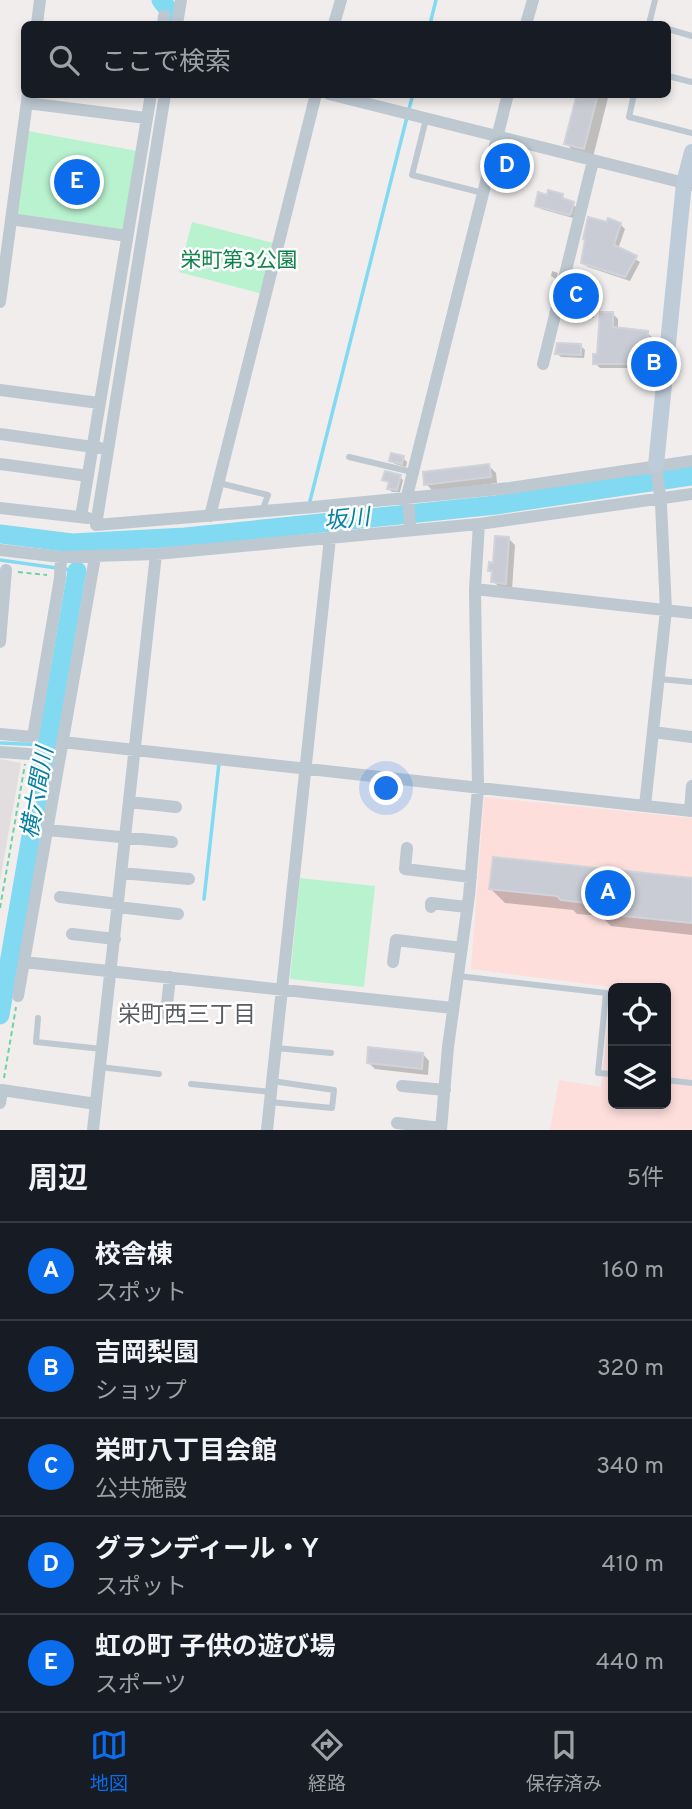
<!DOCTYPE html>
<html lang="ja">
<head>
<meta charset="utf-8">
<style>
	body { margin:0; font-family:Overpass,"Noto Sans JP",sans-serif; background:#242831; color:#f1f3f6 }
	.controls { position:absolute; right:21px; bottom:21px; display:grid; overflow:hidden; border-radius:10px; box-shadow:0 4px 10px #0003 }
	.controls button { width:63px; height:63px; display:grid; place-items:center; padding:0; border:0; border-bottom:2px solid #363941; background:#171b24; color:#f1f3f6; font:35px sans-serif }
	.you { position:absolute; left:387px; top:789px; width:24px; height:24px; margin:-18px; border:5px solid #fff; border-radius:50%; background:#1a73e8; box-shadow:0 0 0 10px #1a73e833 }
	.badge { display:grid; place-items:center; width:46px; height:46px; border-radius:50%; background:#0b6cec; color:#fff; font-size:23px; font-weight:700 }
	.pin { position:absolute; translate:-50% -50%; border:4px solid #fff; box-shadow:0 2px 7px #0006 }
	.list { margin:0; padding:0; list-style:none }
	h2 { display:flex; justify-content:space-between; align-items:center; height:91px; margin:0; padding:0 28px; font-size:30px }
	h2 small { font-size:23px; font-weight:400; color:#9ea1a6 }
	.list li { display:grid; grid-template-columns:46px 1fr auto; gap:21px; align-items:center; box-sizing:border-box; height:98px; padding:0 28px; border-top:2px solid #363941 }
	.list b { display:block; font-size:26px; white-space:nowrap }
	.list p { margin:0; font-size:23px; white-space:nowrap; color:#9ea1a6 }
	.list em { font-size:23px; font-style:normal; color:#9ea1a6 }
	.icon { flex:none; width:38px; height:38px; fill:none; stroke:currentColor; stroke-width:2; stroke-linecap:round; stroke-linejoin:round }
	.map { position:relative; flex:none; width:692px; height:1130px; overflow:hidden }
	.search { position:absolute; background:#171b24; box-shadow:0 4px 10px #0003; left:21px; right:21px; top:21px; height:77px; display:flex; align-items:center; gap:18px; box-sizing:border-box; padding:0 24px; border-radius:10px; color:#9ea1a6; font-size:26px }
	.sheet { height:581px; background:#171b24 }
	nav { display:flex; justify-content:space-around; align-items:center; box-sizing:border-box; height:98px; border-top:2px solid #363941; background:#171b24; font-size:19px; color:#9ea1a6 }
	nav a { display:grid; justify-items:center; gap:4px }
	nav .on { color:#0b6cec }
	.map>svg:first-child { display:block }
	.education { fill:#e2dedf }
	.medical { fill:#fddedb; fill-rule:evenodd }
	.green { fill:#b8f2cf }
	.shadow { fill:#0003 }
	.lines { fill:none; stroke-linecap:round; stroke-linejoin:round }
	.stream { stroke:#82daf2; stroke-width:3.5 }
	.river { stroke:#82daf2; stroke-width:19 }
	.building { fill:#c9ccd4; stroke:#d1d3da; stroke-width:2 }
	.path { stroke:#6dd2a1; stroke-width:2; stroke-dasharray:5 3.5; stroke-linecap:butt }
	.lane { stroke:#bdc8d1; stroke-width:6 }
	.street { stroke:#bdc8d1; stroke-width:12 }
	.secondary { stroke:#becbd8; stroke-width:16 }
	.labels { text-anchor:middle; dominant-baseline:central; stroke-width:5; stroke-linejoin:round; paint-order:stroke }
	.park-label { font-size:21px; fill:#10834a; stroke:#fff }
	.water-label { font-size:23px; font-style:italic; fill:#0480a2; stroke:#fff }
	.neighbourhood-label { font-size:23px; fill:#5a5e63; stroke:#fff }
</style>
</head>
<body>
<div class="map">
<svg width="692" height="1130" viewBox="0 0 692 1130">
	<rect width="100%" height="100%" fill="#f1eded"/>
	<path class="education" d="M 0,759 L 21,763 L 0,881 Z"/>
	<path class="medical" d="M 484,797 L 692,818 L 692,1130 L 550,1130 L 559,1080 L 601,1087 L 612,987 L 471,969 ZM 613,988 L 666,988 L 666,1104 L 613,1104 Z"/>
	<path class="green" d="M 28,131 L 137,151 L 124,230 L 17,214 Z
		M 192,222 L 277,244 L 266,295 L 179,272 Z
		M 300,878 L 375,886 L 364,987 L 290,979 Z"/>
	<path class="shadow" d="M 578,94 L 609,94 L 593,157 L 575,153 L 566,143 Z
		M 517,152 L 521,156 L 512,192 L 501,189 L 497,184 Z
		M 562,196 L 577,208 L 573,218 L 541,209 L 537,205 L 548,197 Z
		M 608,224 L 620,224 L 625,229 L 618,249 L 640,262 L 630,281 L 588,267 L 583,263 Z
		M 552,271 L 558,273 L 556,279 L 551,276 Z
		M 584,293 L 591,299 L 589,306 L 594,311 L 594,318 L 589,318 L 585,315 L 586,308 L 573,305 L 569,301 Z
		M 613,314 L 618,319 L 618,329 L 647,333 L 653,338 L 652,343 L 660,348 L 659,377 L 653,377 L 648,368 L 600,368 L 595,363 Z
		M 581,346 L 585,350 L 584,358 L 561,357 L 556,353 Z
		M 403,458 L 407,462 L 406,467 L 395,464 L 391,460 Z
		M 489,466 L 496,473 L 497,483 L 433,491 L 426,484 Z
		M 400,477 L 403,480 L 400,492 L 392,492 L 389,489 L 391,484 L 384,480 Z
		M 508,538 L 515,545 L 512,590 L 500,588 L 493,581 L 494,574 L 490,570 Z
		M 692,880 L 692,935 L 611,926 L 601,916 L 577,914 L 573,910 L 505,903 L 491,889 Z
		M 423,1054 L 429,1061 L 428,1075 L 375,1069 L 368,1062 Z"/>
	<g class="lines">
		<path class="stream" d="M 430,24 L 436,0
			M 409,109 L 413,94
			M 310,501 L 407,117
			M 0,560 L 57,568
			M 65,569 L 77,571
			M 0,743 L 47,745
			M 204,899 L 219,763"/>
		<path class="river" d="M 161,0 L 171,13 L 169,24
			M 0,534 L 72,543 L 185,537 L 496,505 L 692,476
			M 0,1015 L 77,571"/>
	</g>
	<path class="building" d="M 577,94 L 598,94 L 584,149 L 564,144 Z
		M 504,147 L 518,150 L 508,188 L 495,185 Z
		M 548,190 L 563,194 L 562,198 L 574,202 L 571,214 L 569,215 L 535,206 L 538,192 L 547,195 Z
		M 588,217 L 607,222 L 608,218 L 621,223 L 614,245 L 637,256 L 625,277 L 581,263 L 585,240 L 583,239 Z
		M 571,287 L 588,294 L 586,305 L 591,305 L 591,315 L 583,315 L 584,305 L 567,301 Z
		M 600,312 L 613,312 L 613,327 L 648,331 L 648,341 L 656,341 L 655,372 L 646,372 L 646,364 L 593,364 L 593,354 L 597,354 Z
		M 557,343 L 581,344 L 581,355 L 555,354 Z
		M 391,453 L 404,456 L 402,464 L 389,461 Z
		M 489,464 L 491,477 L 424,485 L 423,472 Z
		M 385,471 L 401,475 L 397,490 L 387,489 L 389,482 L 382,480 Z
		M 495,536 L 509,537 L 506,584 L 491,582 L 492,571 L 488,571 L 489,562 L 493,563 Z
		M 493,857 L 692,878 L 692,923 L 595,913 L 594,904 L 561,900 L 557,896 L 489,889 Z
		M 368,1047 L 423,1053 L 422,1069 L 367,1063 Z"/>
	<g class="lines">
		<path class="path" d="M 18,572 L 47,575
			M 0,908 L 25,764
			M 4,1078 L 16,1007"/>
		<path class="lane" d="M 649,24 L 655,0
			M 668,29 L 692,36
			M 668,76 L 692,82
			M 634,94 L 629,117 L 692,133
			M 426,119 L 412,175 L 483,193
			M 349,457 L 412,472
			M 219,483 L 268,495 L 264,506
			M 659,679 L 692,682
			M 458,976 L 606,993 L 598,1073 L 613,1074
			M 38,1018 L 36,1042 L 102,1049
			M 276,1048 L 331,1053
			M 100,1067 L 159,1074
			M 666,1080 L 692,1083
			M 191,1084 L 271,1092
			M 270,1102 L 332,1108 L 334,1090 L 272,1081"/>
		<path class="street" d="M 37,24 L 40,0
			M 163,24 L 164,16
			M 177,24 L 181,0
			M 334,24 L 341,0
			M 526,24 L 533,0
			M 165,94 L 96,525 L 313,507 L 510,488 L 692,461
			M 329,94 L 692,185
			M 27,103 L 146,118
			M 11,219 L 127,236
			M 0,302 L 28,94
			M 543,364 L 593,161
			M 0,390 L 99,403
			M 0,434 L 100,448
			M 0,464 L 88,476
			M 656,465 L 661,504 L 666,610 L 645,806 L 692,811
			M 0,508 L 88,518
			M 210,516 L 316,94
			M 81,517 L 151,94
			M 410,530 L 408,492 L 508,94
			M 0,550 L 61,557 L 156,554 L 479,524 L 692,494
			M 475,589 L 692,613
			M 0,642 L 6,570
			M 653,732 L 692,737
			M 0,734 L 33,737 L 60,578 L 61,557
			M 62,742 L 645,806
			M 0,752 L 29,754
			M 129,802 L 176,807
			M 690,811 L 692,786
			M 48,830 L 172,842
			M 407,848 L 405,869 L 471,877
			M 121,873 L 189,879
			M 60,897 L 118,904
			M 118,907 L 178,914
			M 431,907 L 431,903 L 467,907
			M 72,934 L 115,939
			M 24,962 L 453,1008
			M 393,962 L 396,940 L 462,948
			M 18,996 L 95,557
			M 166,1014 L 170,977
			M 402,1086 L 445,1090
			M 0,1103 L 2,1090 L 96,1104
			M 397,1123 L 441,1128
			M 93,1130 L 156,554
			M 267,1130 L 330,538
			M 441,1130 L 448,1047 L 469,896 L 478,788 L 475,589 L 479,524"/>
		<path class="secondary" d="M 656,465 L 684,183 L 692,152"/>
	</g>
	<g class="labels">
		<g class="park-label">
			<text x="239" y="261">栄町第3公園</text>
		</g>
		<g class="water-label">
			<text transform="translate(347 521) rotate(-6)">坂川</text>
			<text transform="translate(39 793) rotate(-80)">横六間川</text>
		</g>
		<g class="neighbourhood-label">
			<text x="187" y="1016">栄町西三丁目</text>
		</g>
	</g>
</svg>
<div class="controls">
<button><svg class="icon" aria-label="locate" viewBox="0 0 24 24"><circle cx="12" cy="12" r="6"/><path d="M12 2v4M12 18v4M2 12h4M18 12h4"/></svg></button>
<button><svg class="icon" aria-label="layers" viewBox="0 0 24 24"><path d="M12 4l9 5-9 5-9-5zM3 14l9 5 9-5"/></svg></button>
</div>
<div class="you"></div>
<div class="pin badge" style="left:608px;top:893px">A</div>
<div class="pin badge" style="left:654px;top:364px">B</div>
<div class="pin badge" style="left:576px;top:296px">C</div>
<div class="pin badge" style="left:507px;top:166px">D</div>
<div class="pin badge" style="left:77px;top:182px">E</div>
<div class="search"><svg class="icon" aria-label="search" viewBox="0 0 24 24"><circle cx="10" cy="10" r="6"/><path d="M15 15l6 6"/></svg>ここで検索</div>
</div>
<section class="sheet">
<h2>周辺<small>5件</small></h2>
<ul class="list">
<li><span class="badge">A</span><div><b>校舎棟</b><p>スポット</p></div><em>160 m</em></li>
<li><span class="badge">B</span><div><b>吉岡梨園</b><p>ショップ</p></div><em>320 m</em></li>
<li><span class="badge">C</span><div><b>栄町八丁目会館</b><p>公共施設</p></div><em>340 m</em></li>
<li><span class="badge">D</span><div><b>グランディール・Y</b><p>スポット</p></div><em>410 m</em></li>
<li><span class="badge">E</span><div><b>虹の町 子供の遊び場</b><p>スポーツ</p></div><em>440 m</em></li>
</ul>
</section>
<nav>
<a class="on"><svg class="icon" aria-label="map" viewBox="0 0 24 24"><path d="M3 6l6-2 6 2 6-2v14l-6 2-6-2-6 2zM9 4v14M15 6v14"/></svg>地図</a>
<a><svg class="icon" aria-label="directions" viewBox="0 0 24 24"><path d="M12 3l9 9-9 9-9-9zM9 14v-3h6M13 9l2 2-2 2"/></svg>経路</a>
<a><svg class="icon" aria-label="saved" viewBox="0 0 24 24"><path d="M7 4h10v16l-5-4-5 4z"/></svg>保存済み</a>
</nav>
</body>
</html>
